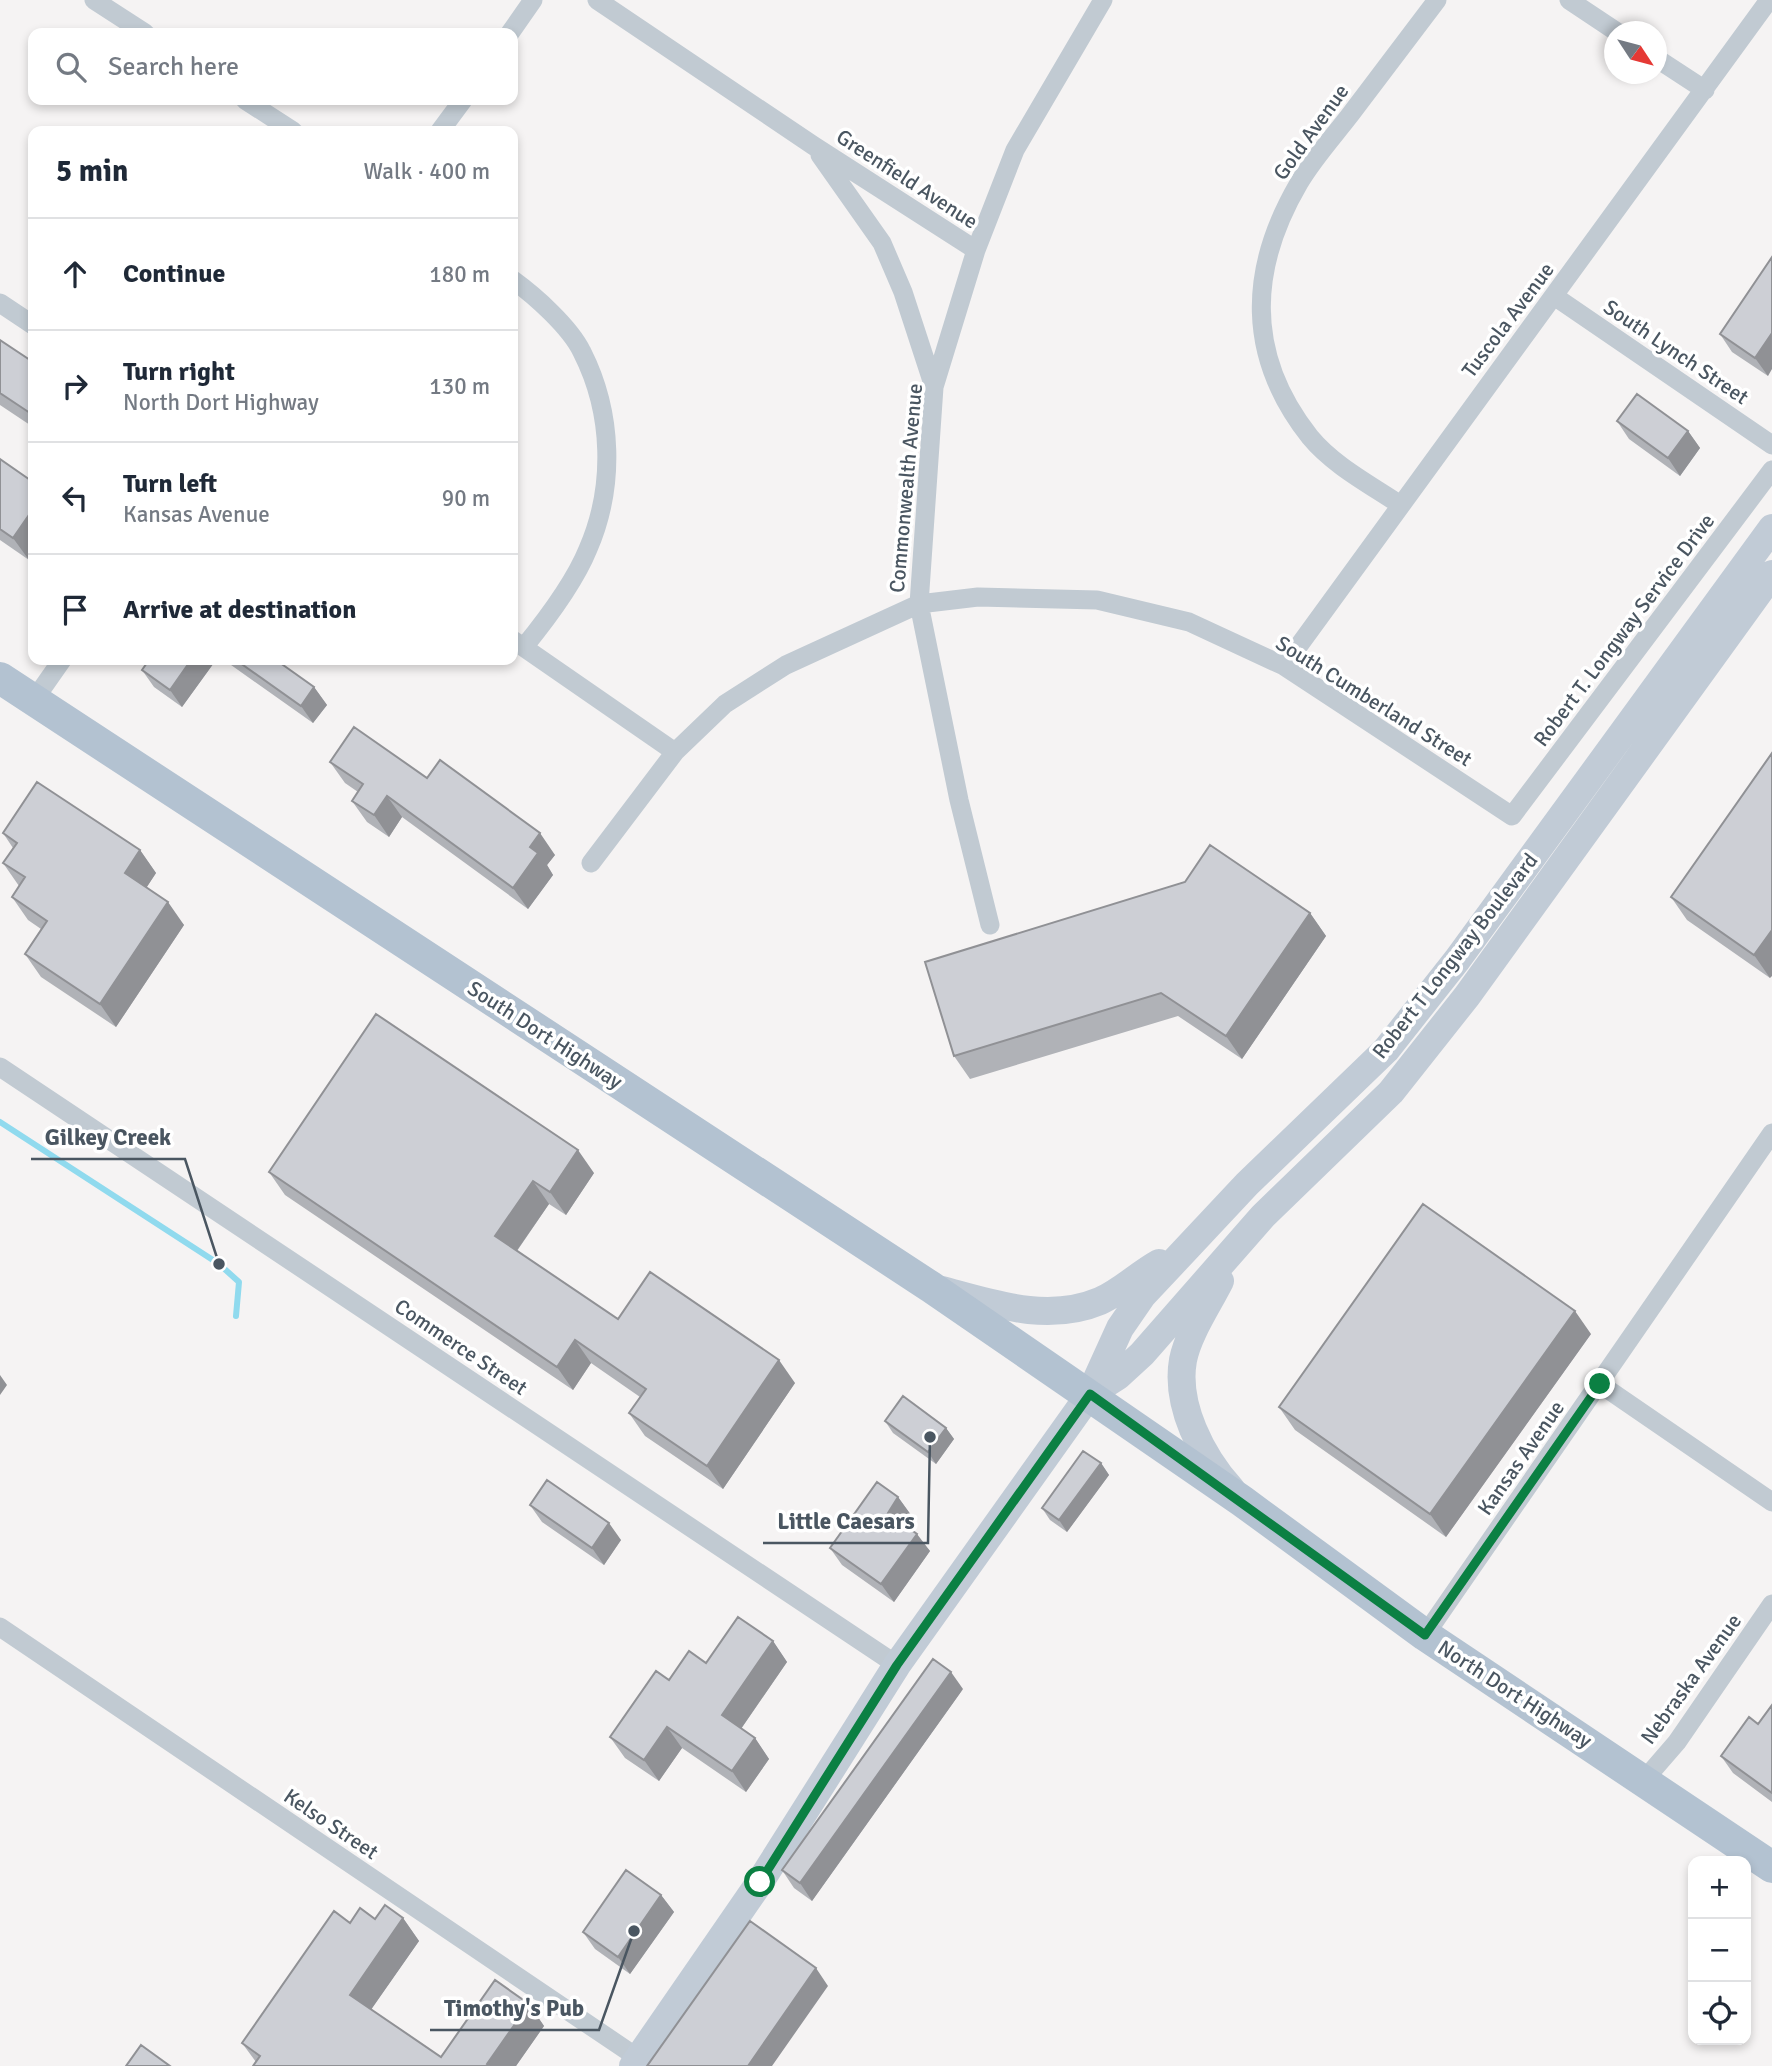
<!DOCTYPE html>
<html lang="en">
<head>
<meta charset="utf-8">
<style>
	body { margin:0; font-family:Signika,sans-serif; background:#f2f2f3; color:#1f2937 }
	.controls { position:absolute; right:21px; bottom:21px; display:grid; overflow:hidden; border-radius:14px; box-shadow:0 4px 10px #0003 }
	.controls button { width:63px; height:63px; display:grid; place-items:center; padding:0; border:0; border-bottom:2px solid #e0e1e3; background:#fff; color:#1f2937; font:35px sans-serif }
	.compass { position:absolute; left:1604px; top:21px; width:63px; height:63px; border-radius:50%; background:#fff; box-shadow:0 4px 10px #0003; rotate:126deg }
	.stop { position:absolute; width:21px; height:21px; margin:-16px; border:5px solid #0b8043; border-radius:50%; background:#fff }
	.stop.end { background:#0b8043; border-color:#fff; box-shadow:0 2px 7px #0008 }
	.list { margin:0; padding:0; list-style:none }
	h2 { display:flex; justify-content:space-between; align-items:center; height:91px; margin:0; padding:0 28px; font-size:30px }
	h2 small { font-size:23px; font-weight:400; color:#747a83 }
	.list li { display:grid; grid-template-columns:46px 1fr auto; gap:21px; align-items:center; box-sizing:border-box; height:112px; padding:0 28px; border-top:2px solid #e0e1e3 }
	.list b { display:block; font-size:26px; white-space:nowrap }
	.list p { margin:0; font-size:23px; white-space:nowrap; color:#747a83 }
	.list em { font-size:23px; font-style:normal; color:#747a83 }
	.icon { flex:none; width:38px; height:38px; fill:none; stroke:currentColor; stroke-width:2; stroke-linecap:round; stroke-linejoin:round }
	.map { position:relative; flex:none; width:1772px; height:2066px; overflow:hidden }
	.search { position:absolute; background:#fff; box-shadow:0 4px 10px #0003; left:28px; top:28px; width:490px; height:77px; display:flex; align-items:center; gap:18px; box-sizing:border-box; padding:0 24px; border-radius:14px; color:#747a83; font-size:26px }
	.panel { position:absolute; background:#fff; box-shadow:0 4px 10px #0003; left:28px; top:126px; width:490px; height:539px; border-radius:14px }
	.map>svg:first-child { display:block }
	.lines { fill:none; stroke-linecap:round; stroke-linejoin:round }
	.stream { stroke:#90daee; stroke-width:6 }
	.street { stroke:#c1cad2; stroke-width:19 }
	.secondary { stroke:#c1cbd6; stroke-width:28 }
	.primary { stroke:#b3c2d1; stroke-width:32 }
	.wall { fill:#b0b2b7 }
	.shaded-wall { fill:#909195 }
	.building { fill:#cdcfd5; stroke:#909195; stroke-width:2 }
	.route { stroke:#0b8043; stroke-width:9 }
	.labels { text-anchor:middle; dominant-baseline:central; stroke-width:7; stroke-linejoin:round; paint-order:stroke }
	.street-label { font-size:21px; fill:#4a5661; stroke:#fff }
	.leader { fill:none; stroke:#4a5661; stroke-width:2.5 }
	.callout-dot { fill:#4a5661; stroke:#fff; stroke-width:2.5 }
	.callout-label { font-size:23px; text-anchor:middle; font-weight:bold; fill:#4a5661; stroke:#fff; stroke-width:7; stroke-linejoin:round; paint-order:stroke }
</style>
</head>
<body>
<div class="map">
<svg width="1772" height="2066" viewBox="0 0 1772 2066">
	<rect width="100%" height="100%" fill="#f5f3f3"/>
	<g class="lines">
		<path class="stream" d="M 0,1122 L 219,1264 L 239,1282 L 236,1316"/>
		<path class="street" d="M 94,0 L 145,33
			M 597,0 L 814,146 L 976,250
			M 1569,0 L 1617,32
			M 510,33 L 533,0
			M 1656,58 L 1705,90
			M 245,100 L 293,131
			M 440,131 L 463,100
			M 820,155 L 882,243 L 903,292 L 934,387
			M 513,280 C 535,296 570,327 582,352 C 613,413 615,487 588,549 C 575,581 546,620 524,647
			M 1554,296 L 1772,445
			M 0,303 L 33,325
			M 1399,504 C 1369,484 1333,465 1310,437 C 1246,356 1248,270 1299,183 C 1313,159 1333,137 1350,115 C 1379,77 1408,38 1437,0
			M 513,640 L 675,752
			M 1284,666 L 1769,0
			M 34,700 L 62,660
			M 591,863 L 675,752 L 725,704 L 786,665 L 919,604 L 978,597 L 1097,600 L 1189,622 L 1284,666 L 1512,816 L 1772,470
			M 990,925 L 959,800 L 919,604 L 934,387 L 976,250 L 1015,150 L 1103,0
			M 0,1067 L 897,1665
			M 1600,1384 L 1772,1502
			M 0,1627 L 638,2058
			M 1425,1635 L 1772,1133
			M 1645,1779 L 1677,1742 L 1772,1604"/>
		<path class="secondary" d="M 1220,1281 C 1208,1305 1188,1334 1183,1360 C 1175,1405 1202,1457 1231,1489
			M 942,1290 C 994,1304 1048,1323 1100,1301 C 1121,1292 1139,1274 1159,1263
			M 1090,1394 L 1118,1376 L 1142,1354 L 1263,1216 L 1391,1092 L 1467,996 L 1772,574
			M 633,2066 L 760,1882 L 897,1665 L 1090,1394 L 1120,1328 L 1142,1296 L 1247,1184 L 1386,1050 L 1457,960 L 1772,528"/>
		<path class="primary" d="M 0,678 L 931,1287 L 1242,1501 L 1425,1635 L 1772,1867"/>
	</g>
	<path class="wall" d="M 1772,257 L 1768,376 L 1732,352 L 1720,334 Z
		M 0,340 L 33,362 L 33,427 L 0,405 Z
		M 1617,421 L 1688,431 L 1700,448 L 1680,476 L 1629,439 Z
		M 0,459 L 33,482 L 33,553 L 29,560 L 0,540 Z
		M 149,660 L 216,660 L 182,707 L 154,687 L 142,670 Z
		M 224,660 L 276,660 L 314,687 L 327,705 L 313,723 Z
		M 1772,753 L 1770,978 L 1687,920 L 1671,897 Z
		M 330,762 L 427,778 L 555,855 L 547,865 L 553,875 L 528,909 L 402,817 L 389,837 L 367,822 L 352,801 L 358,792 L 345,783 Z
		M 3,833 L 140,850 L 156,873 L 146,888 L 184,925 L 116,1027 L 41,977 L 25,954 L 41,929 L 28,920 L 12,897 L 19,886 L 3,863 L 13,848 Z
		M 1310,913 L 1326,936 L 1242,1059 L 1178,1016 L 970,1079 L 954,1056 Z
		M 269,1172 L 594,1173 L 566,1215 L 549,1204 L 517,1251 L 618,1319 L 795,1383 L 723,1489 L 645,1436 L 629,1413 L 640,1397 L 591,1363 L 573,1390 L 285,1195 Z
		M 1591,1334 L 1446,1537 L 1295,1430 L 1279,1407 Z
		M 885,1421 L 946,1428 L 954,1439 L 936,1464 L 893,1433 Z
		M 1101,1463 L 1109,1475 L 1067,1532 L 1050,1520 L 1042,1508 Z
		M 898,1497 L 911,1515 L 904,1524 L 930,1551 L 894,1602 L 842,1565 L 830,1548 Z
		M 530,1505 L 621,1540 L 604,1565 L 542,1522 Z
		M 773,1641 L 787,1662 L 741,1729 L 755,1738 L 769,1759 L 746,1792 L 682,1748 L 659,1781 L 625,1758 L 610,1737 L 669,1680 L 706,1663 Z
		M 963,1689 L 812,1901 L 794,1888 L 782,1870 Z
		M 1772,1705 L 1772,1802 L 1733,1773 L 1721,1756 L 1758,1724 Z
		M 661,1895 L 674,1912 L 630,1974 L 595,1949 L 583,1932 Z
		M 403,1918 L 419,1941 L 371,2009 L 441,2057 L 529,2004 L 544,2026 L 516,2066 L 256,2062 L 242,2043 L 350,1923 L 375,1919 Z"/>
	<path class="shaded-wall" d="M 1772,333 L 1772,369 L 1768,376 L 1755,358 Z
		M 1688,431 L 1700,448 L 1680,476 L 1668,458 Z
		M 33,509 L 33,553 L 29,560 L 13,538 Z
		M 191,660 L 216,660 L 182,707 L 170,690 Z
		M 314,687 L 327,705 L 313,723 L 301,706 Z
		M 387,796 L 402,817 L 389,837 L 374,815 Z
		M 540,833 L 555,855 L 547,865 L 553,875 L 528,909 L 513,888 L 530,847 Z
		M 140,850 L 156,873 L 141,896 L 125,873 Z
		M 168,902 L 184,925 L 116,1027 L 100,1004 Z
		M 1310,913 L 1326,936 L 1242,1059 L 1226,1036 Z
		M 1772,930 L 1772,976 L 1770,978 L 1754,955 Z
		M 578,1150 L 594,1173 L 566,1215 L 550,1192 Z
		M 533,1181 L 549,1204 L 511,1259 L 495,1236 Z
		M 1575,1311 L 1591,1334 L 1446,1537 L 1430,1514 Z
		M 575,1340 L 591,1363 L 573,1390 L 557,1367 Z
		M 779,1360 L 795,1383 L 723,1489 L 707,1466 Z
		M 0,1375 L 7,1385 L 0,1395 Z
		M 946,1428 L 954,1439 L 936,1464 L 928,1452 Z
		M 1101,1463 L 1109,1475 L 1067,1532 L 1059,1520 Z
		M 898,1497 L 911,1515 L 900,1530 L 888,1513 Z
		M 609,1523 L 621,1540 L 604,1565 L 592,1548 Z
		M 917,1534 L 930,1551 L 894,1602 L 881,1584 Z
		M 773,1641 L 787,1662 L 736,1736 L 722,1715 Z
		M 951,1672 L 963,1689 L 812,1901 L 800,1883 Z
		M 667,1727 L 682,1748 L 659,1781 L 644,1760 Z
		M 755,1738 L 769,1759 L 746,1792 L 732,1771 Z
		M 661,1895 L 674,1912 L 630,1974 L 618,1957 Z
		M 403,1918 L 419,1941 L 366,2017 L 350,1995 Z
		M 816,1968 L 828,1986 L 772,2066 L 748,2066 Z
		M 529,2004 L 544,2026 L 516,2066 L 488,2066 L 487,2064 Z"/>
	<path class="building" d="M 1772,257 L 1772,333 L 1755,358 L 1720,334 Z
		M 0,340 L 33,362 L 33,415 L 0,393 Z
		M 1637,394 L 1688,431 L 1668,458 L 1617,421 Z
		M 0,459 L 33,482 L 33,509 L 13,538 L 0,529 Z
		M 149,660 L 191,660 L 170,690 L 142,670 Z
		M 236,660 L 276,660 L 314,687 L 301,706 Z
		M 354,727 L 427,778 L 440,760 L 540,833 L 530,847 L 538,853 L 513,888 L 387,796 L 374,815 L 352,801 L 363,784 L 330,762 Z
		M 1772,753 L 1772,930 L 1754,955 L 1671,897 Z
		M 37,782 L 140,850 L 125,873 L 168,902 L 100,1004 L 25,954 L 47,921 L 12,897 L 25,877 L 3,863 L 17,843 L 3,833 Z
		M 1210,845 L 1310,913 L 1226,1036 L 1161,993 L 954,1056 L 925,962 L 1185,882 Z
		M 376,1014 L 578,1150 L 550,1192 L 533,1181 L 495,1236 L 618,1319 L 650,1272 L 779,1360 L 707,1466 L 629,1413 L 646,1389 L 575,1340 L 557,1367 L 269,1172 Z
		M 1423,1204 L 1575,1311 L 1430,1514 L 1279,1407 Z
		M 903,1396 L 946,1428 L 928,1452 L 885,1421 Z
		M 1083,1451 L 1101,1463 L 1059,1520 L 1042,1508 Z
		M 547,1480 L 609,1523 L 592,1548 L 530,1505 Z
		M 877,1482 L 898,1497 L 888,1513 L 917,1534 L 881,1584 L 830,1548 Z
		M 738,1617 L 773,1641 L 722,1715 L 755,1738 L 732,1771 L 667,1727 L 644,1760 L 610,1737 L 656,1671 L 669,1680 L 689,1651 L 706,1663 Z
		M 933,1659 L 951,1672 L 800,1883 L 782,1870 Z
		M 1772,1705 L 1772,1793 L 1721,1756 L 1749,1717 L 1758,1724 Z
		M 626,1870 L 661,1895 L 618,1957 L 583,1932 Z
		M 385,1905 L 403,1918 L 350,1995 L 441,2057 L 495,1980 L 529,2004 L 487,2064 L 490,2066 L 253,2066 L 260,2056 L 242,2043 L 334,1911 L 350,1923 L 360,1908 L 375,1919 Z
		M 750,1921 L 816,1968 L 748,2066 L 647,2066 Z
		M 141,2045 L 170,2066 L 126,2066 Z"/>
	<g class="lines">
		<path class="route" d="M 760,1882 L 897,1665 L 1090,1394 L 1425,1635 L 1600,1384"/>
	</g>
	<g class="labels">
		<g class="street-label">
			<text transform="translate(1311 132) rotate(-54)">Gold Avenue</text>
			<text transform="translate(907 179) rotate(33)">Greenfield Avenue</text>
			<text transform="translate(1508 320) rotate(-53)">Tuscola Avenue</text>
			<text transform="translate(1676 352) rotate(34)">South Lynch Street</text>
			<text transform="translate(906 488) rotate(-85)">Commonwealth Avenue</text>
			<text transform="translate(1624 630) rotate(-53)">Robert T. Longway Service Drive</text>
			<text transform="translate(1374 701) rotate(32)">South Cumberland Street</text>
			<text transform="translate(1455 956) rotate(-52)">Robert T Longway Boulevard</text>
			<text transform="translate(545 1035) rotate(33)">South Dort Highway</text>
			<text transform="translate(461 1347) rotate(34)">Commerce Street</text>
			<text transform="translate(1521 1458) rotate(-55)">Kansas Avenue</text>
			<text transform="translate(1691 1679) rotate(-54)">Nebraska Avenue</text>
			<text transform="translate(1515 1694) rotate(33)">North Dort Highway</text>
			<text transform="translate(331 1824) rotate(34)">Kelso Street</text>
		</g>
	</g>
	<path class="leader" d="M219 1264L185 1159H31M930 1437L928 1543H763M634 1931L599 2030H430"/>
	<g class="callout-dot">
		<circle cx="219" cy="1264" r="7"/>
		<circle cx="930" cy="1437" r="7"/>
		<circle cx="634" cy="1931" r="7"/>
	</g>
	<g class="callout-label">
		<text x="108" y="1145">Gilkey Creek</text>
		<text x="846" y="1529">Little Caesars</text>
		<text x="514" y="2016">Timothy's Pub</text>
	</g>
</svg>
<div class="controls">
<button>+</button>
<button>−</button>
<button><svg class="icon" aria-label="locate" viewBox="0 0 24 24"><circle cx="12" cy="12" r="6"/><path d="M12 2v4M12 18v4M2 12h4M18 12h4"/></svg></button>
</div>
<svg class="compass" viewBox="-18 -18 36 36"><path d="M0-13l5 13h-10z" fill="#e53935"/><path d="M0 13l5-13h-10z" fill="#747a83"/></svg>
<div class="stop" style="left:760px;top:1882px"></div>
<div class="stop end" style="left:1600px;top:1384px"></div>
<div class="search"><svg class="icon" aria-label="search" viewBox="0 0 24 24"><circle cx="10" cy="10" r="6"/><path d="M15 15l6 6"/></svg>Search here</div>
<section class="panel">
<h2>5 min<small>Walk · 400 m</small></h2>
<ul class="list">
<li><svg class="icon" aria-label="ahead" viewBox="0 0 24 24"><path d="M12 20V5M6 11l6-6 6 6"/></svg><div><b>Continue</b></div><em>180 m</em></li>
<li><svg class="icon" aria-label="right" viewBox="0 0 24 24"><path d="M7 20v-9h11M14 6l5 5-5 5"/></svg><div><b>Turn right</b><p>North Dort Highway</p></div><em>130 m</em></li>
<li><svg class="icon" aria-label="left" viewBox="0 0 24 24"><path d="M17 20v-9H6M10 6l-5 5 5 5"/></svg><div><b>Turn left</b><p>Kansas Avenue</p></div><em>90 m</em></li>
<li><svg class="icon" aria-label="arrive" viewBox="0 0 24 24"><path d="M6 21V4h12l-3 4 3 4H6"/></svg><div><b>Arrive at destination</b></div></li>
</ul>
</section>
</div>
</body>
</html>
